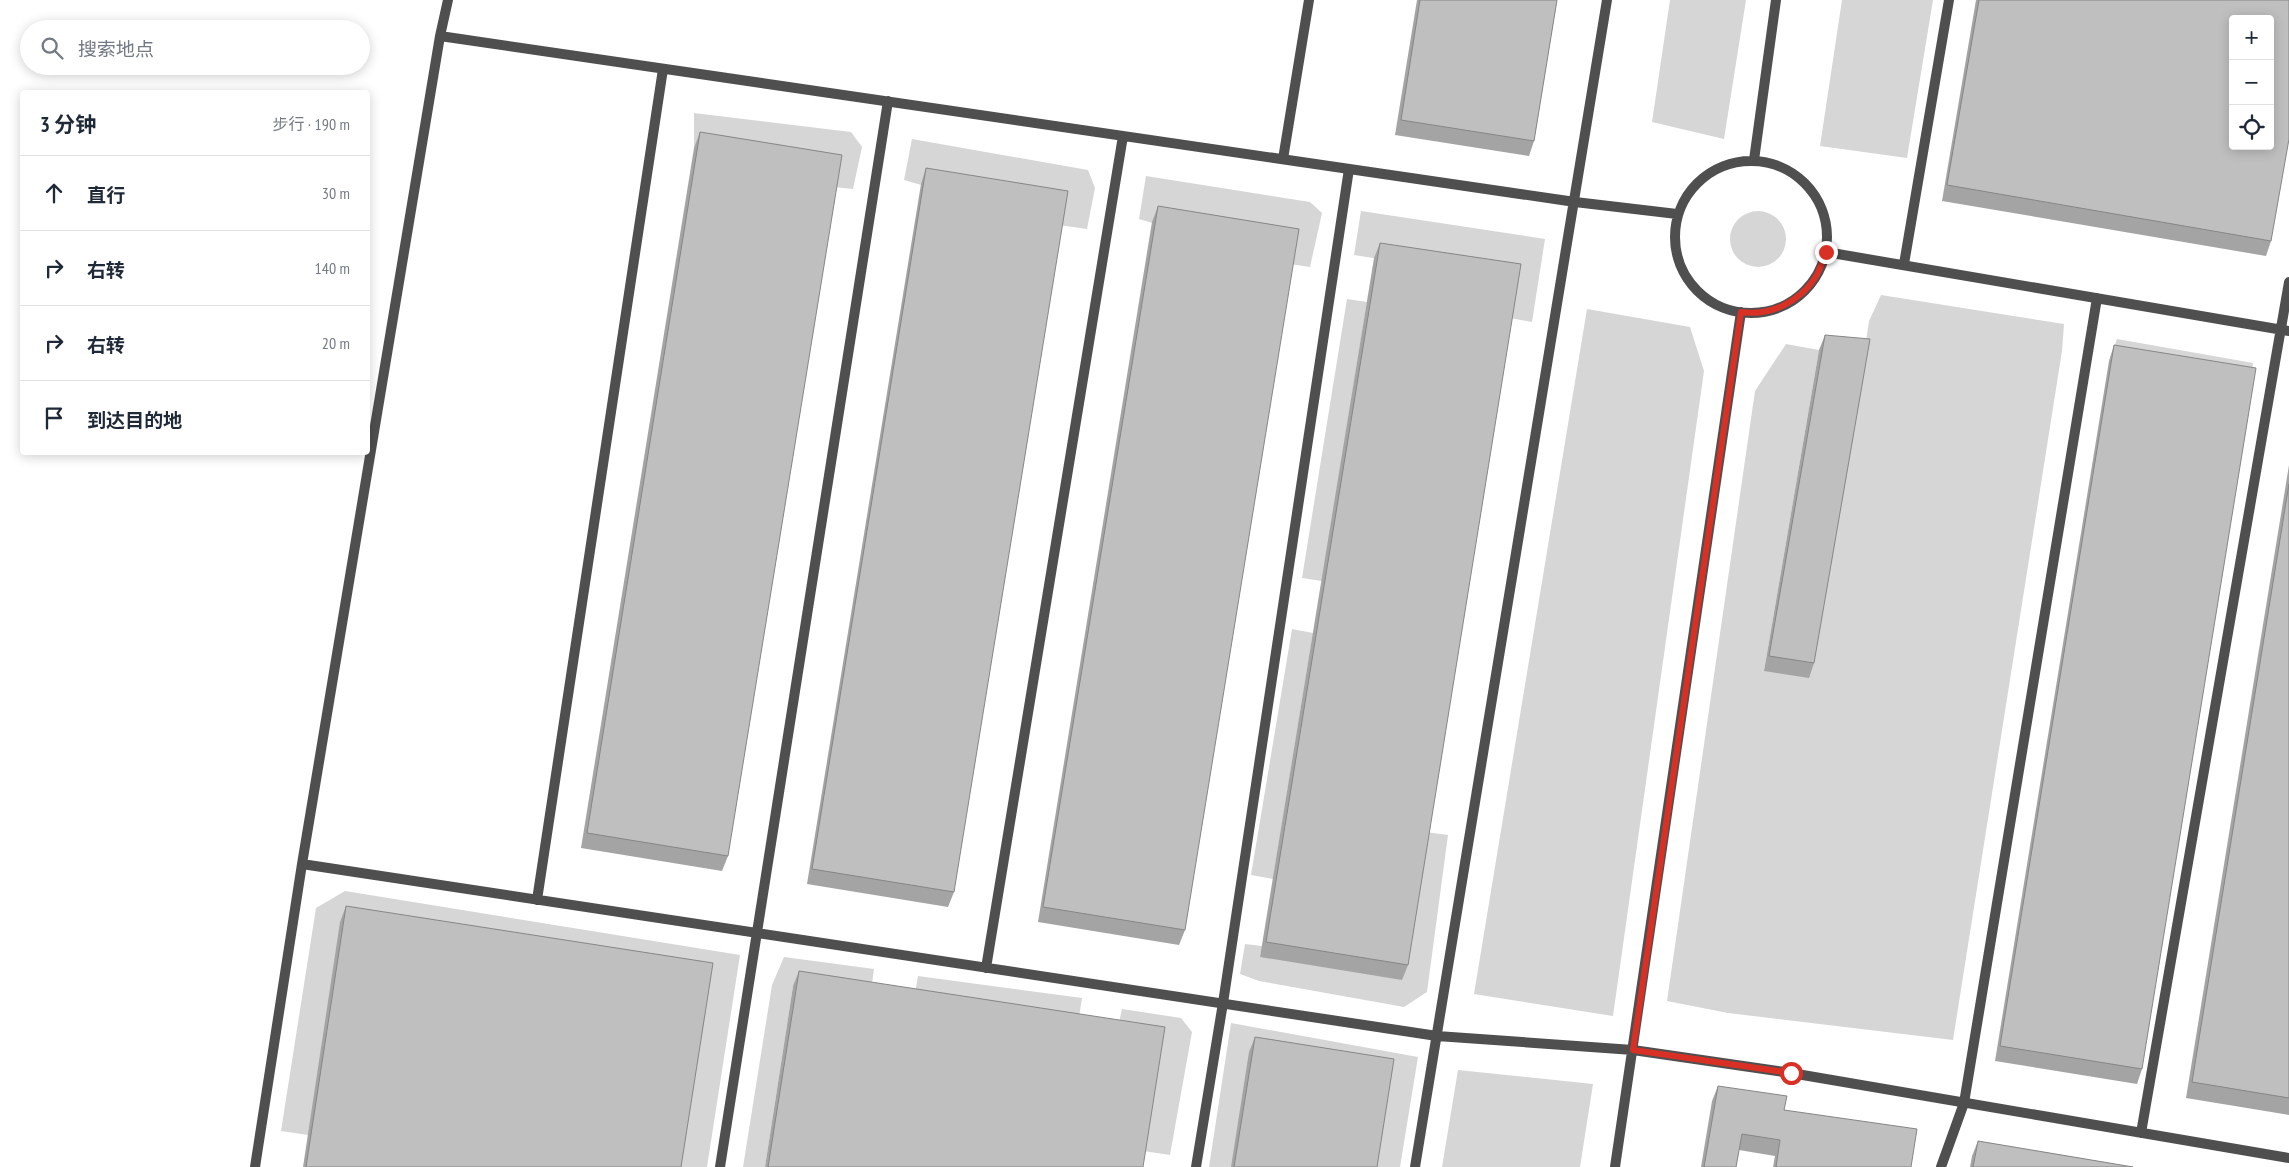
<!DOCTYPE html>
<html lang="zh">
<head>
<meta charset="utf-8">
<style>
	body { margin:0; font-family:"PT Sans Narrow","Noto Sans SC",sans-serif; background:#f6f6f7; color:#1f2937 }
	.controls { position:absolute; right:15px; top:15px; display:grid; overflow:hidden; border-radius:5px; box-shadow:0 2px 12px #0003 }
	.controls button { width:45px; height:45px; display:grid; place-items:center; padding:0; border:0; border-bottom:1px solid #e0e1e3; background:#fff; color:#1f2937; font:25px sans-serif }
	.stop { position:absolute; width:15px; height:15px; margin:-11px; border:4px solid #d93025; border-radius:50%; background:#fff }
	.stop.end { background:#d93025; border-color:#fff; box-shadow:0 1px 5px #0008 }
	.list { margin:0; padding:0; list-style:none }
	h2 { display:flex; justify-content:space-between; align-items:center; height:65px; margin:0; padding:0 20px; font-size:21px }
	h2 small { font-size:16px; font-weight:400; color:#747a83 }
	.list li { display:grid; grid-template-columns:32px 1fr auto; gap:15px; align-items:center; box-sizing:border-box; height:75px; padding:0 20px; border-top:1px solid #e0e1e3 }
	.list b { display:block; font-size:19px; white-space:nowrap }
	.list em { font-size:16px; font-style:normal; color:#747a83 }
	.icon { flex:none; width:28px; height:28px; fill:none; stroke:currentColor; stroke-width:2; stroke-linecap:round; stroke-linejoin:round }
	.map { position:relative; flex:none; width:2289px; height:1167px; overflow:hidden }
	.search { position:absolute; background:#fff; box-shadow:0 2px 12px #0003; left:20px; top:20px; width:350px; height:55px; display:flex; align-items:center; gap:12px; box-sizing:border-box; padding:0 18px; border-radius:28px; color:#747a83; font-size:19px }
	.panel { position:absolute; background:#fff; box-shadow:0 2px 12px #0003; left:20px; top:90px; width:350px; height:365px; border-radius:5px }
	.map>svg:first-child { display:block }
	.green { fill:#d6d6d6 }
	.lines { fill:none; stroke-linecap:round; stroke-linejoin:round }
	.service { stroke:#4f4f4f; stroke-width:10 }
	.wall { fill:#a4a4a4 }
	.building { fill:#bfbfbf; stroke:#868686; fill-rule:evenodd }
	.route { stroke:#d93025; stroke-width:6 }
</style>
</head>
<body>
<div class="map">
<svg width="2289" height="1167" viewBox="0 0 2289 1167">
	<rect width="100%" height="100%" fill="#fff"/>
	<path class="green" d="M 1670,0 L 1746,0 L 1724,139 L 1652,122 Z
		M 1842,0 L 1933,0 L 1907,158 L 1820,146 Z
		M 694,113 L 851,132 L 862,147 L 853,189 L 834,187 L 694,148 Z
		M 912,139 L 1088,170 L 1095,188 L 1087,229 L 1059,225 L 904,180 Z
		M 1146,176 L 1310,202 L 1322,213 L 1310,267 L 1290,264 L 1139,219 Z
		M1730 239a28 28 0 1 1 56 0a28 28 0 1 1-56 0Z
		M 1361,211 L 1545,239 L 1532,322 L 1510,318 L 1515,280 L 1354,255 Z
		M 1881,295 L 2064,324 L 2062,351 L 1953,1040 L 1728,1013 L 1667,1001 L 1755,391 L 1786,344 L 1819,350 L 1764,671 L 1864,355 L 1869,321 Z
		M 1347,299 L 1367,302 L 1322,581 L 1302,578 Z
		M 1587,309 L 1690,327 L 1704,371 L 1613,1016 L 1474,994 Z
		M 2117,339 L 2253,363 L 2250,384 L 2109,361 Z
		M 1292,629 L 1313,633 L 1273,879 L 1251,875 Z
		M 1426,832 L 1448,835 L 1427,992 L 1404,1007 L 1259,981 L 1240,974 L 1245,944 L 1262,946 L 1260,957 Z
		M 345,891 L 740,955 L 707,1167 L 678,1167 L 308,1135 L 281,1131 L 316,908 Z
		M 784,957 L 874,969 L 870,998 L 793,986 L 765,1167 L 743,1167 L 772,985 Z
		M 918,976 L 1082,998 L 1077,1030 L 913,1005 Z
		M 1122,1009 L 1181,1018 L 1192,1032 L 1170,1155 L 1143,1151 L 1116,1036 Z
		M 1231,1023 L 1418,1057 L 1400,1167 L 1209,1167 Z
		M 1458,1070 L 1593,1084 L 1580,1167 L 1442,1167 Z"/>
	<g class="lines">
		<path class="service" d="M 440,36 L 1575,202 L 1677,214
			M 1283,159 L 1309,0
			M 1754,160 L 1776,0
			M1675 237a76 76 0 1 1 152 0a76 76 0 1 1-152 0Z
			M 1826,252 L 2289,331
			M 1904,264 L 1949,0
			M 302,864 L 1437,1036 L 1633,1050 L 1791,1073 L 2289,1158
			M 537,900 L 663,69
			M 986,968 L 1123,136
			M 2141,1133 L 2289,282
			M 255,1167 L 302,864 L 440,36 L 448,0
			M 720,1167 L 888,101
			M 1196,1167 L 1223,1003 L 1349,169
			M 1415,1167 L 1607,0
			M 1615,1167 L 1741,312
			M 1941,1167 L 1964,1103 L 2097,298"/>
	</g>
	<path class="wall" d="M 1417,0 L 1557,0 L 1534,141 L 1529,156 L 1395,135 Z
		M 1976,0 L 2289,0 L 2271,241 L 2266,256 L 1942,201 Z
		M 700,132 L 728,856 L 722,871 L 581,848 L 694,148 Z
		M 926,168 L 954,892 L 948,907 L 807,884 L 921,184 Z
		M 1158,206 L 1185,930 L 1179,945 L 1038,922 L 1152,222 Z
		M 1380,243 L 1408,965 L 1402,980 L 1260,957 L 1374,258 Z
		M 1825,335 L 1814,663 L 1809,678 L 1764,671 L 1819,350 Z
		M 2114,345 L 2142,1069 L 2137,1084 L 1995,1061 L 2109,361 Z
		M 2289,465 L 2289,1115 L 2186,1098 Z
		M 346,906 L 681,1167 L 303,1167 L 340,922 Z
		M 799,971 L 1143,1167 L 765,1167 L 793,986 Z
		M 1255,1037 L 1377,1167 L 1231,1167 L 1249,1052 Z
		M 1718,1086 L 1784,1110 L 1911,1167 L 1773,1167 L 1775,1156 L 1739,1150 L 1736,1167 L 1701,1167 L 1712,1101 Z
		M 1978,1141 L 2133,1167 L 1970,1167 L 1972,1156 Z"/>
	<path class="building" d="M 1420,0 L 1557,0 L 1534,141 L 1401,120 Z
		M 1979,0 L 2289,0 L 2289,139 L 2271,241 L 1947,185 ZM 2233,19 L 2270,19 L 2270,146 L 2233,146 Z
		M 700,132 L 842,155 L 728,856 L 587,833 Z
		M 926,168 L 1068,191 L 954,892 L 812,869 Z
		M 1158,206 L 1299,229 L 1185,930 L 1043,907 Z
		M 1380,243 L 1521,264 L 1408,965 L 1266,942 Z
		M 1825,335 L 1870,339 L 1814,663 L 1769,656 Z
		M 2114,345 L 2256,368 L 2142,1069 L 2000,1046 Z
		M 2289,484 L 2289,1098 L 2192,1082 Z
		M 346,906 L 713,963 L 681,1167 L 306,1167 Z
		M 799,971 L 1165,1027 L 1143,1167 L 768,1167 Z
		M 1255,1037 L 1394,1059 L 1377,1167 L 1234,1167 Z
		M 1718,1086 L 1787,1096 L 1784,1110 L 1917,1129 L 1911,1167 L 1776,1167 L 1780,1140 L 1742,1134 L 1736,1167 L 1704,1167 Z
		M 1978,1141 L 2133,1167 L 1973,1167 Z"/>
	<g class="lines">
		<path class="route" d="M 1791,1073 L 1633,1050 L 1741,312 C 1771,316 1799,302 1815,278 C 1820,270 1823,260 1826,252"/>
	</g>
</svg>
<div class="controls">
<button>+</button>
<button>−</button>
<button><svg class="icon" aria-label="locate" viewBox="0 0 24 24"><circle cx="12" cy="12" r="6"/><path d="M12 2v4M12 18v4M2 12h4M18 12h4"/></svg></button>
</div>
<div class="stop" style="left:1791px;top:1073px"></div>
<div class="stop end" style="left:1826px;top:252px"></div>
<div class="search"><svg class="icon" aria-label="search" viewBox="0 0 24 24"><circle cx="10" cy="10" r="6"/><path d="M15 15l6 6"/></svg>搜索地点</div>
<section class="panel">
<h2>3 分钟<small>步行 · 190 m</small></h2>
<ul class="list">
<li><svg class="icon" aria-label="ahead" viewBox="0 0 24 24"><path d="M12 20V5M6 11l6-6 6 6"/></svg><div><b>直行</b></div><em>30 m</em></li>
<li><svg class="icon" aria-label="right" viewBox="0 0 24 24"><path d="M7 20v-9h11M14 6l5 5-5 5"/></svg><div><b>右转</b></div><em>140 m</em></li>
<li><svg class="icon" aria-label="right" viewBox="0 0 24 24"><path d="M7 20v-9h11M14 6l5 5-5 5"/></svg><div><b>右转</b></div><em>20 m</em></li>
<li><svg class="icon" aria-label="arrive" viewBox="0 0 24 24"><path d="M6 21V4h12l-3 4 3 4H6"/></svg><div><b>到达目的地</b></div></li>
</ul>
</section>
</div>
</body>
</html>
